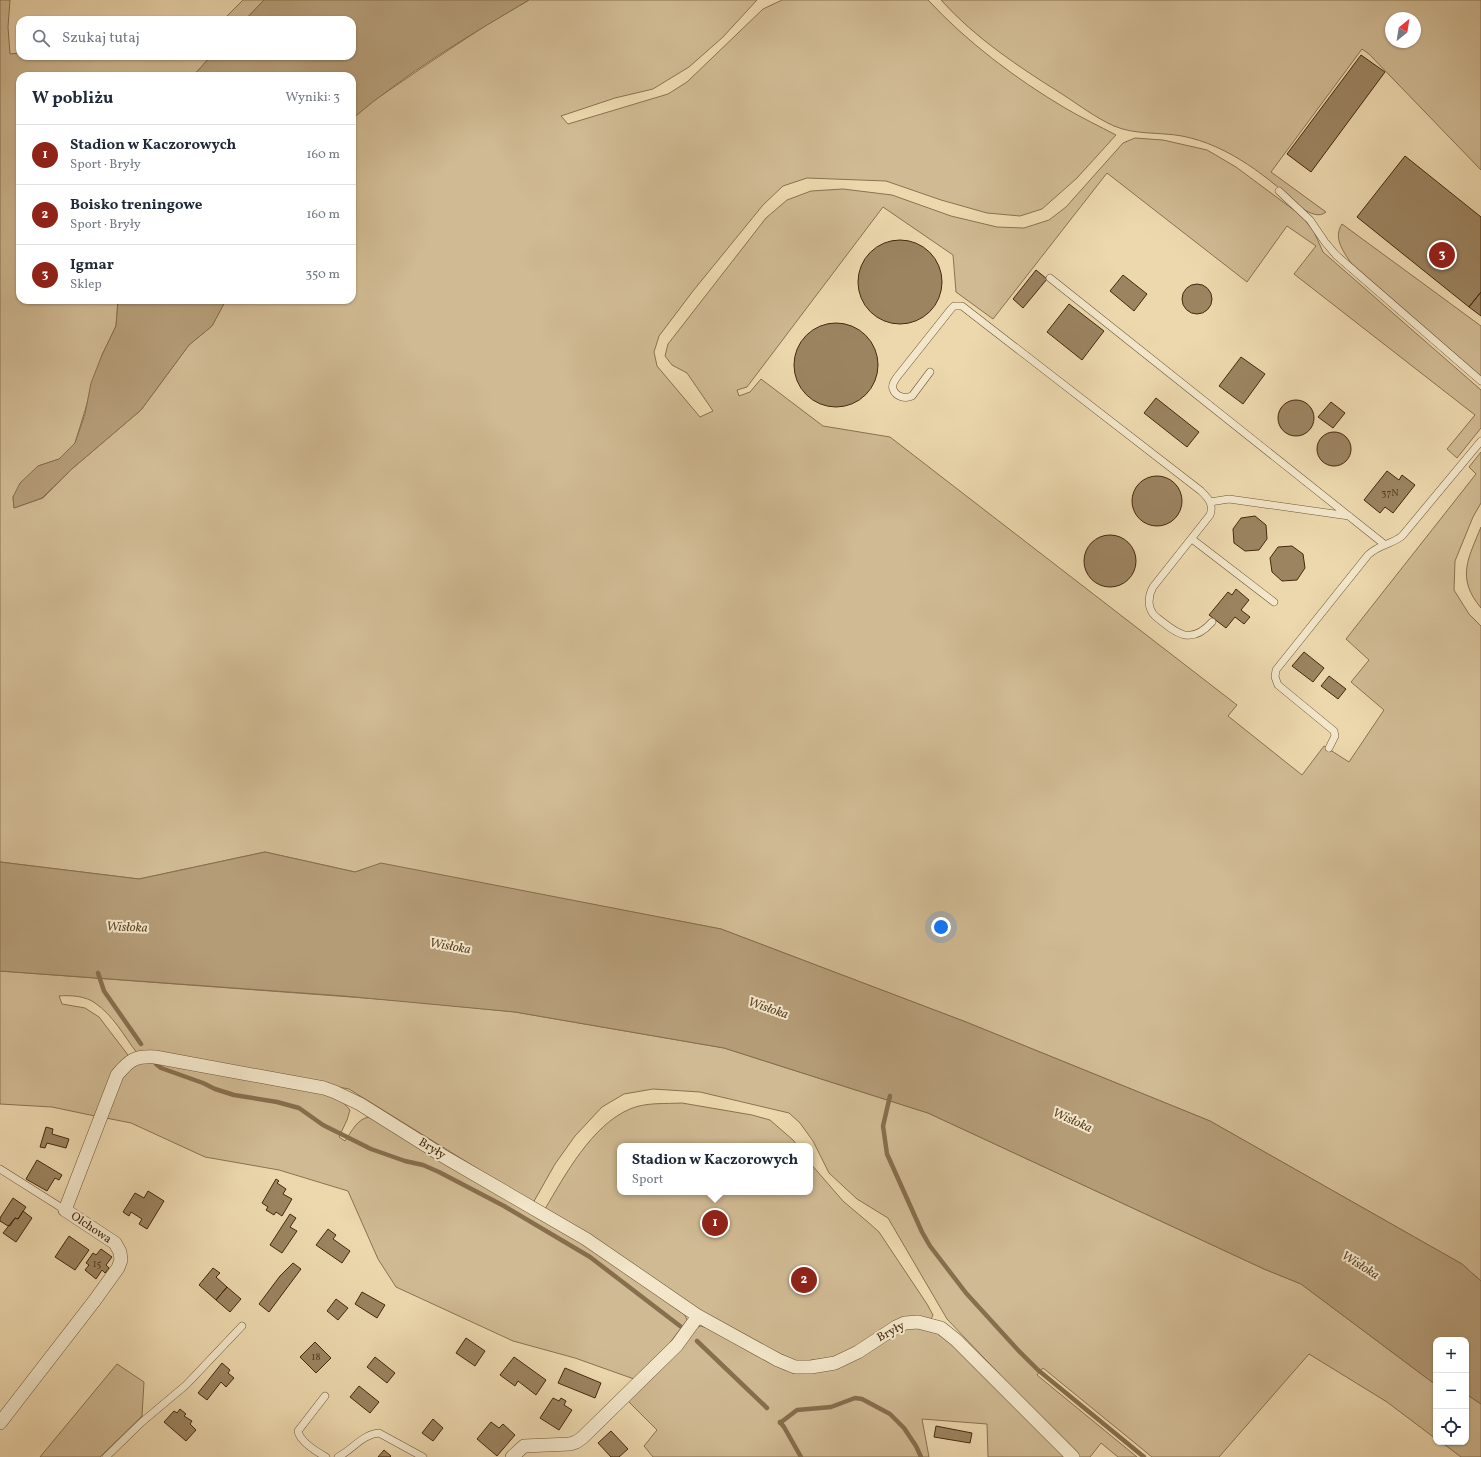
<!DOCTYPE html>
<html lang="pl">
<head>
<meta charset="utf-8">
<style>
	body { margin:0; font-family:Vollkorn,serif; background:#f6f6f7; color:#1f2937 }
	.controls { position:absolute; right:12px; bottom:12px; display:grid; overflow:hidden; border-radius:8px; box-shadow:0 1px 3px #0004 }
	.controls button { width:36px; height:36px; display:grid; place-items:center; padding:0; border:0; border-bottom:1px solid #e0e1e3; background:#fff; color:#1f2937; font:20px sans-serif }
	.compass { position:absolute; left:1385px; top:12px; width:36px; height:36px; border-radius:50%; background:#fff; box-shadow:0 1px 3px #0004; rotate:30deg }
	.you { position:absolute; left:941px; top:927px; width:14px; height:14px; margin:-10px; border:3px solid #fff; border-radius:50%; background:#1a73e8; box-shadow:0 0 0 6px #1a73e833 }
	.badge { display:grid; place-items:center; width:26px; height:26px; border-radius:50%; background:#8f2418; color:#fff; font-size:13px; font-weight:700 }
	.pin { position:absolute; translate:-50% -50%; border:2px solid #fff; box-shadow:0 1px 4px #0006 }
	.popup { position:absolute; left:617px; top:1143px; width:196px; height:52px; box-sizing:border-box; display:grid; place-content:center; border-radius:8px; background:#fff; filter:drop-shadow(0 1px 3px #0005); font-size:13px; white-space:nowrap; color:#747a83 }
	.popup b { font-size:15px; color:#1f2937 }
	.popup::after { content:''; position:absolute; left:50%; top:100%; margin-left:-8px; border:8px solid transparent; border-top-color:#fff }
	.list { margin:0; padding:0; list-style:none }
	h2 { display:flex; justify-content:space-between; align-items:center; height:52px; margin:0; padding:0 16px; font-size:17px }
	h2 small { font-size:13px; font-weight:400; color:#747a83 }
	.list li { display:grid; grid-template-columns:26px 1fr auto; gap:12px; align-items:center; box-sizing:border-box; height:60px; padding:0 16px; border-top:1px solid #e0e1e3 }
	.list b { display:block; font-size:15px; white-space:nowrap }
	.list p { margin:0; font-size:13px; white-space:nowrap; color:#747a83 }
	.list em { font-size:13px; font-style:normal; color:#747a83 }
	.icon { flex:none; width:22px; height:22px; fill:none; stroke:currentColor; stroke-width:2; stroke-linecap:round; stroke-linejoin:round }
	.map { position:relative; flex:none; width:1481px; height:1457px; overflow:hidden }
	.search { position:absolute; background:#fff; box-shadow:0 1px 3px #0004; left:16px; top:16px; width:340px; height:44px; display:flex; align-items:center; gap:10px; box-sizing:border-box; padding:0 14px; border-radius:12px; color:#747a83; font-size:15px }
	.panel { position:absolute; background:#fff; box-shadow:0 1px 3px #0004; left:16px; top:72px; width:340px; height:232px; border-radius:12px }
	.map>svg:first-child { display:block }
	.green { fill:#d0ba93; stroke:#8a7250; fill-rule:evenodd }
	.water { fill:#b49c77; stroke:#876e4d }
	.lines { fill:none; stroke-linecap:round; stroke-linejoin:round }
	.stream { stroke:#876e4d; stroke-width:4.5 }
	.building { fill:#9c8461; stroke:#44290d }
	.lane-casing { stroke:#6e5535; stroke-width:8 }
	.street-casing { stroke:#6e5535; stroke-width:14 }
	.lane { stroke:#f3e6ca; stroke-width:7 }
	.street { stroke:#f3e6ca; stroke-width:13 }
	.labels { text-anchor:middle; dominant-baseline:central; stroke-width:4; stroke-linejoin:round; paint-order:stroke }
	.number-label { font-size:10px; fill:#5a4022 }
	.street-label { font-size:12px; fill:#44290d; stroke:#f3e6ca }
	.water-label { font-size:13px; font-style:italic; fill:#604628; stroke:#f3e6ca }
</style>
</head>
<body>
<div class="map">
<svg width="1481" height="1457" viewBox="0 0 1481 1457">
	<rect width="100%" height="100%" fill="#edd8ae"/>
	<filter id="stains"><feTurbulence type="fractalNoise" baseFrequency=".005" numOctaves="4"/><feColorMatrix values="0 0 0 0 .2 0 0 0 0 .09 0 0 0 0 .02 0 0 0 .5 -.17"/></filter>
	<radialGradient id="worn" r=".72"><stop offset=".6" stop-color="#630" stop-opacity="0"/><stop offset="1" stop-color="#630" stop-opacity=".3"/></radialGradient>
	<path class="green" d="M 0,0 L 10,0 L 8,27 L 10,54 L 20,53 L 20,56 L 211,56 L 193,76 L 20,76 L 20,300 L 118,300 L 116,326 L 102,355 L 75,443 L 59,459 L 38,466 L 13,497 L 14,508 L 43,498 L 73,468 L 141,410 L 189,345 L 212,326 L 226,300 L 352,300 L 352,119 L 372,102 L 432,61 L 485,26 L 529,0 L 757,0 L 723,37 L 689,67 L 653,89 L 615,98 L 561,116 L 568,124 L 668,94 L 687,82 L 763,9 L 782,0 L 928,0 C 967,42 1016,79 1065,108 C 1082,118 1099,126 1116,135 L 1077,178 L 1042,209 L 1020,216 L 987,213 L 941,200 L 886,181 L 807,178 L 783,186 L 763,205 L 693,291 L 659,336 L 654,352 L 657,366 L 700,417 L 713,411 L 687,373 L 672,365 L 665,356 L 668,344 L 766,218 L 787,200 L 811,191 L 843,189 L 892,195 L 951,216 L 997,227 L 1024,228 L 1049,220 L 1066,207 L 1123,143 L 1135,138 L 1163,140 L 1207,150 L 1236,167 L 1302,216 L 1314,232 L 1323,252 L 1481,390 L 1481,428 L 1457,458 L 1447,449 L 1475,415 L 1294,274 L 1316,246 L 1287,226 L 1247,282 L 1107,173 L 993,319 L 956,292 L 953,255 L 883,207 L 747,387 L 737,390 L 739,396 L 750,392 L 761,379 L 823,426 L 890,437 L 1237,705 L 1228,716 L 1302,775 L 1324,746 L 1349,762 L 1384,710 L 1351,682 L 1369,660 L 1346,639 L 1476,474 L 1469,467 L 1481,452 L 1481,503 L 1473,517 L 1455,561 L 1454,590 L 1469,614 L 1481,626 L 1481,1281 L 1462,1264 L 1210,1121 L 966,1022 L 721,929 L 381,864 L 355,872 L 265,852 L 139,879 L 0,862 Z
		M 243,0 L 264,0 L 245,20 L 223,20 Z
		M 941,0 L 1481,0 L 1481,170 L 1369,54 L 1362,49 L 1271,172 L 1326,212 C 1319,218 1310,213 1303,209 C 1269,178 1229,145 1182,136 C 1160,132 1135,135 1114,126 C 1096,118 1079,105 1062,94 C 1019,67 975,38 941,0 ZM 1391,18 L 1415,18 L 1415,42 L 1391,42 Z
		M 1342,224 L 1481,326 L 1481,376 L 1351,263 C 1343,251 1333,238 1342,224 Z
		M 1481,527 L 1481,608 C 1456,578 1468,559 1481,527 Z
		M 0,971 L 405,1001 L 515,1012 L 724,1048 L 928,1113 L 1264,1269 L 1301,1284 L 1432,1382 L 1436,1383 L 1436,1439 L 1387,1402 L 1309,1354 L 1219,1457 L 1152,1457 L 1043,1368 L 1037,1375 L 1137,1457 L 1118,1457 L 1101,1443 L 1090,1457 L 1078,1457 L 947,1319 L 888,1218 L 857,1199 L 829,1173 L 813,1141 L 800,1123 L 789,1113 L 700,1092 L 653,1089 L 624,1094 L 602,1107 L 575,1136 L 555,1164 L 533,1203 L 349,1089 L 161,1054 L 137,1053 C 124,1036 113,1015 95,1003 C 86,996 70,995 59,996 L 62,1004 L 85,1008 L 99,1017 L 128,1055 L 116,1068 L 95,1116 L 52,1107 L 0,1104 Z
		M 141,1062 L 163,1064 L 310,1090 L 340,1099 L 350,1110 L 347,1120 L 339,1137 L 345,1141 C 352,1131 357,1119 369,1117 L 593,1249 L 685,1315 L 687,1320 L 666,1348 L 634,1379 L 575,1358 L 513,1341 L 396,1287 L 378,1259 L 348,1191 L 279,1170 L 205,1157 L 131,1123 L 106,1118 L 120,1082 L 129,1068 Z
		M 682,1103 L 752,1115 L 770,1120 L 793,1140 L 798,1146 L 620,1146 L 620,1192 L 810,1192 L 810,1163 L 843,1201 L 869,1223 L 879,1232 L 927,1304 L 933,1315 L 931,1319 L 922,1318 L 835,1357 L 798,1362 L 729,1330 L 651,1280 L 607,1246 L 545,1209 C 565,1175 592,1125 630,1109 C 646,1102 666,1104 682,1103 Z
		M 700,1326 L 709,1328 L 753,1354 L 785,1370 L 804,1372 L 906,1329 L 921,1327 L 945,1334 L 1068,1457 L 988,1457 L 987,1424 L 922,1419 L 929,1457 L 653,1457 L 644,1446 L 657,1430 L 628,1401 L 693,1330 Z
		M 117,1364 L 144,1382 L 142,1416 L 100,1457 L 40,1457 Z
		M 1466,1394 L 1481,1404 L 1481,1457 L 1461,1457 L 1441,1442 L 1466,1442 Z"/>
	<path class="water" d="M 264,0 L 529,0 C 468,36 406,73 352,119 L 352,76 L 193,76 L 211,56 L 352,56 L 352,20 L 245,20 Z
		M 118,300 L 226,300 L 212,326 L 189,345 L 141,410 L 73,468 L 42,498 L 14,508 L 13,497 L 20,483 L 38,466 L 59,459 L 75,443 L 85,414 L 91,383 L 102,355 L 116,326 Z
		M 265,852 L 355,872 L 381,863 L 721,929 L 966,1022 L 1210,1121 L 1462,1264 L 1481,1281 L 1481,1404 L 1466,1394 L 1466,1340 L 1436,1340 L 1436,1383 L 1432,1382 L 1301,1284 L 1264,1269 L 928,1113 L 724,1048 L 515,1012 L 344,996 L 0,971 L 0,862 L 139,879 Z"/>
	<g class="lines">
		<path class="stream" d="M 98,973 L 104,991 L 141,1044
			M 156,1064 L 161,1068 L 203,1083 L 215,1089 L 234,1095 L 277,1102 L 299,1108 L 323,1125 L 371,1149 L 405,1161 L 423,1165 L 439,1172 L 504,1206 L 590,1257 L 680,1326
			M 890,1096 L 883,1126 L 887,1154 L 922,1232 L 930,1246 L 966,1293 L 1017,1349 L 1038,1370 L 1144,1457
			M 697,1341 L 767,1408
			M 780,1422 L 784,1427 L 801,1457
			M 780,1423 L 797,1410 L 831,1407 L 855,1398 L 862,1399 L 890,1414 L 904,1428 L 916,1446 L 921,1457"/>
	</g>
	<path class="building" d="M 1361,55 L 1385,72 L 1311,172 L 1287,154 Z
		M 1405,156 L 1481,217 L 1481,292 L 1469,307 L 1357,217 Z
		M858 282a42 42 0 1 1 84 0a42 42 0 1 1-84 0Z
		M 1036,270 L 1047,279 L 1023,308 L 1013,299 Z
		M 1123,275 L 1147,294 L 1134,311 L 1110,291 Z
		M1182 299a15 15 0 1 1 30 0a15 15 0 1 1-30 0Z
		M 1481,292 L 1481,316 L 1469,307 Z
		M 1069,304 L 1104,331 L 1082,360 L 1047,332 Z
		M794 365a42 42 0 1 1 84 0a42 42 0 1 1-84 0Z
		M 1241,357 L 1265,374 L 1243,404 L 1219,386 Z
		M 1156,398 L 1199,432 L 1187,447 L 1144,413 Z
		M1278 418a18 18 0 1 1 36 0a18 18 0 1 1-36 0Z
		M 1331,402 L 1345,413 L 1333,428 L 1318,417 Z
		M1317 449a17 17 0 1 1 34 0a17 17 0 1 1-34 0Z
		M 1387,471 L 1399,480 L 1402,475 L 1415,485 L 1393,513 L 1385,507 L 1380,513 L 1364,500 Z
		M1132 501a25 25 0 1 1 50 0a25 25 0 1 1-50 0Z
		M 1255,516 L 1266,525 L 1267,539 L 1259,550 L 1245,551 L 1234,543 L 1233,529 L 1241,518 Z
		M1084 561a26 26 0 1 1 52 0a26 26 0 1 1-52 0Z
		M 1292,546 L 1303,554 L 1305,568 L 1297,580 L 1282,581 L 1272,572 L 1270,558 L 1278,547 Z
		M 1236,589 L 1249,600 L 1241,610 L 1250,617 L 1244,624 L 1235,617 L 1226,628 L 1209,615 L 1228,592 L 1232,595 Z
		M 1304,652 L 1324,668 L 1313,682 L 1292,666 Z
		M 1329,676 L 1346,689 L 1338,699 L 1321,686 Z
		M 46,1127 L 53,1129 L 52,1134 L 69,1139 L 66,1148 L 47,1143 L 45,1148 L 40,1147 Z
		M 37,1160 L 62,1175 L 59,1180 L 55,1178 L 47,1191 L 26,1179 Z
		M 276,1179 L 279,1181 L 277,1183 L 286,1189 L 283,1194 L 292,1199 L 282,1216 L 276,1212 L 274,1215 L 266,1210 L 268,1207 L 262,1203 Z
		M 148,1191 L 164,1201 L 147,1229 L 139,1224 L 142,1219 L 131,1212 L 129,1216 L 123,1212 L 135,1193 L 144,1198 Z
		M 13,1198 L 26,1207 L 18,1219 L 15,1218 L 10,1226 L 9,1225 L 8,1226 L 0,1221 L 0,1218 Z
		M 23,1211 L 32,1218 L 16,1242 L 3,1233 L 15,1218 L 18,1219 Z
		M 290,1214 L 296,1218 L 290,1227 L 297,1231 L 282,1253 L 270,1245 Z
		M 328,1229 L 336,1235 L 333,1239 L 350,1251 L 342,1263 L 316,1245 Z
		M 69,1236 L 89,1250 L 75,1270 L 55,1257 Z
		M 101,1249 L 112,1257 L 106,1265 L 109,1268 L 105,1273 L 102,1270 L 96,1279 L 85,1270 L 89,1265 L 86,1263 L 93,1253 L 96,1255 Z
		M 293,1263 L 301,1269 L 269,1312 L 259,1304 L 280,1276 Z
		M 213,1268 L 220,1273 L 216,1277 L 227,1287 L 216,1300 L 199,1285 Z
		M 227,1287 L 241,1299 L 230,1312 L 216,1300 Z
		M 362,1292 L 385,1305 L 377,1318 L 355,1304 Z
		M 336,1299 L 348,1308 L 338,1320 L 327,1311 Z
		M 466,1338 L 485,1351 L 475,1366 L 456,1353 Z
		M 315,1342 L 331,1358 L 316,1373 L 300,1357 Z
		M 375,1357 L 395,1373 L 387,1383 L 367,1367 Z
		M 514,1357 L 546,1380 L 536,1395 L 518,1381 L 515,1386 L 500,1375 Z
		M 222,1363 L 230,1370 L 228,1373 L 234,1378 L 226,1387 L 221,1382 L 207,1400 L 198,1393 Z
		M 565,1368 L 601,1383 L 595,1398 L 558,1383 Z
		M 359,1386 L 379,1402 L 370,1413 L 350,1397 Z
		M 553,1398 L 559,1401 L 561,1398 L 566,1401 L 564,1405 L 572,1410 L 559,1430 L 540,1418 Z
		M 180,1409 L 186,1414 L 184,1416 L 192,1421 L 190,1424 L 196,1430 L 186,1441 L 164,1422 L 174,1411 L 177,1413 Z
		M 433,1419 L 443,1428 L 433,1441 L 422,1433 Z
		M 491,1422 L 499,1428 L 503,1424 L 515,1435 L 497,1456 L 477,1439 Z
		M 936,1426 L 972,1433 L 970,1443 L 934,1437 Z
		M 611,1431 L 628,1449 L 619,1457 L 611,1457 L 598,1443 Z
		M 384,1450 L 391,1456 L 390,1457 L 378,1457 Z"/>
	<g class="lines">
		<g class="lane-casing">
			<path id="lane" d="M 1279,191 L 1310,220 L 1325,242 L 1336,255 L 1481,381
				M 1050,278 L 1384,544
				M 930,372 L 912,396 C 905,399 896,397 893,389 C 891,385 895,380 897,377 L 951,309 L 954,306 L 962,306 L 1201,491 C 1208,498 1214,504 1210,515 L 1153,587 C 1148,596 1147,608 1155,616 C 1175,632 1190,647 1212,622
				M 1210,502 L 1229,499 L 1349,516
				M 1192,539 L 1274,602
				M 1329,748 L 1335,736 L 1334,731 L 1278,685 L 1275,677 L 1276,670 L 1368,555 C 1379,544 1391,545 1402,536 L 1481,441
				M 0,1169 L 65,1210
				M 325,1396 L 298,1431 C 300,1442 317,1452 326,1457
				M 106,1457 L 142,1422 L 186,1385 L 242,1326
				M 338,1457 C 352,1450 363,1434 379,1433 L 423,1457"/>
		</g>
		<g class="street-casing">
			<path id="street" d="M 0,1423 L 95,1300 L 118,1268 L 121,1260 L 120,1252 L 115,1243 L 65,1210 L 117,1075 C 130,1059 136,1056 155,1057 L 324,1088 L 335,1092 L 360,1104 L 443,1156 L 586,1239 L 698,1316 L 778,1360 L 795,1367 L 811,1367 L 835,1363 L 858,1352 L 896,1327 L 905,1323 L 918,1322 L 941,1328 L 956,1340 L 1073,1457
				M 512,1457 L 524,1446 L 570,1444 L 576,1442 L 582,1438 L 677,1345 L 698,1316"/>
		</g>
		<use href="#lane" class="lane"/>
		<use href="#street" class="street"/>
	</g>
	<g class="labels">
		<g class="number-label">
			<text x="1390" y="493">37N</text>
			<text x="97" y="1264">15</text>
			<text x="316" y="1357">18</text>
		</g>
		<g class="street-label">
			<text transform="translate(432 1149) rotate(31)">Bryły</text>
			<text transform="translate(91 1228) rotate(34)">Olchowa</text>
			<text transform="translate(891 1332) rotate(-28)">Bryły</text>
		</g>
		<g class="water-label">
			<text transform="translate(127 928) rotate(2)">Wisłoka</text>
			<text transform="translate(450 947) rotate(10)">Wisłoka</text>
			<text transform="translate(768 1009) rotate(19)">Wisłoka</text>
			<text transform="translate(1072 1121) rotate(24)">Wisłoka</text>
			<text transform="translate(1360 1266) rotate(32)">Wisłoka</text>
		</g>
	</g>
	<rect width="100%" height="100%" filter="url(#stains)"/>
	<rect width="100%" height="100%" fill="url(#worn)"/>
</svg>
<div class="controls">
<button>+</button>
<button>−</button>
<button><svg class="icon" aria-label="locate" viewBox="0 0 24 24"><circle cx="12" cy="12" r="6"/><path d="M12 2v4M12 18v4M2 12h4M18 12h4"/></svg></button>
</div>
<svg class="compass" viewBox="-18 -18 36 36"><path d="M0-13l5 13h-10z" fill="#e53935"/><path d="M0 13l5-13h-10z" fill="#747a83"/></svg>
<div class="you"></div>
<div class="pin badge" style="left:715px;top:1223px">1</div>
<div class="popup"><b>Stadion w Kaczorowych</b>Sport</div>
<div class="pin badge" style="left:804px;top:1280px">2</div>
<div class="pin badge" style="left:1442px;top:255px">3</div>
<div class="search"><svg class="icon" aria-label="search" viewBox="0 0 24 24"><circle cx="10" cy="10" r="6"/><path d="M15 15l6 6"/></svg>Szukaj tutaj</div>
<section class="panel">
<h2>W pobliżu<small>Wyniki: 3</small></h2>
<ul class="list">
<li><span class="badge">1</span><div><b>Stadion w Kaczorowych</b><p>Sport · Bryły</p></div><em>160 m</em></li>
<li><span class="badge">2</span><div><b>Boisko treningowe</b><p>Sport · Bryły</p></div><em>160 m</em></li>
<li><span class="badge">3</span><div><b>Igmar</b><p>Sklep</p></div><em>350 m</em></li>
</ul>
</section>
</div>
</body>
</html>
